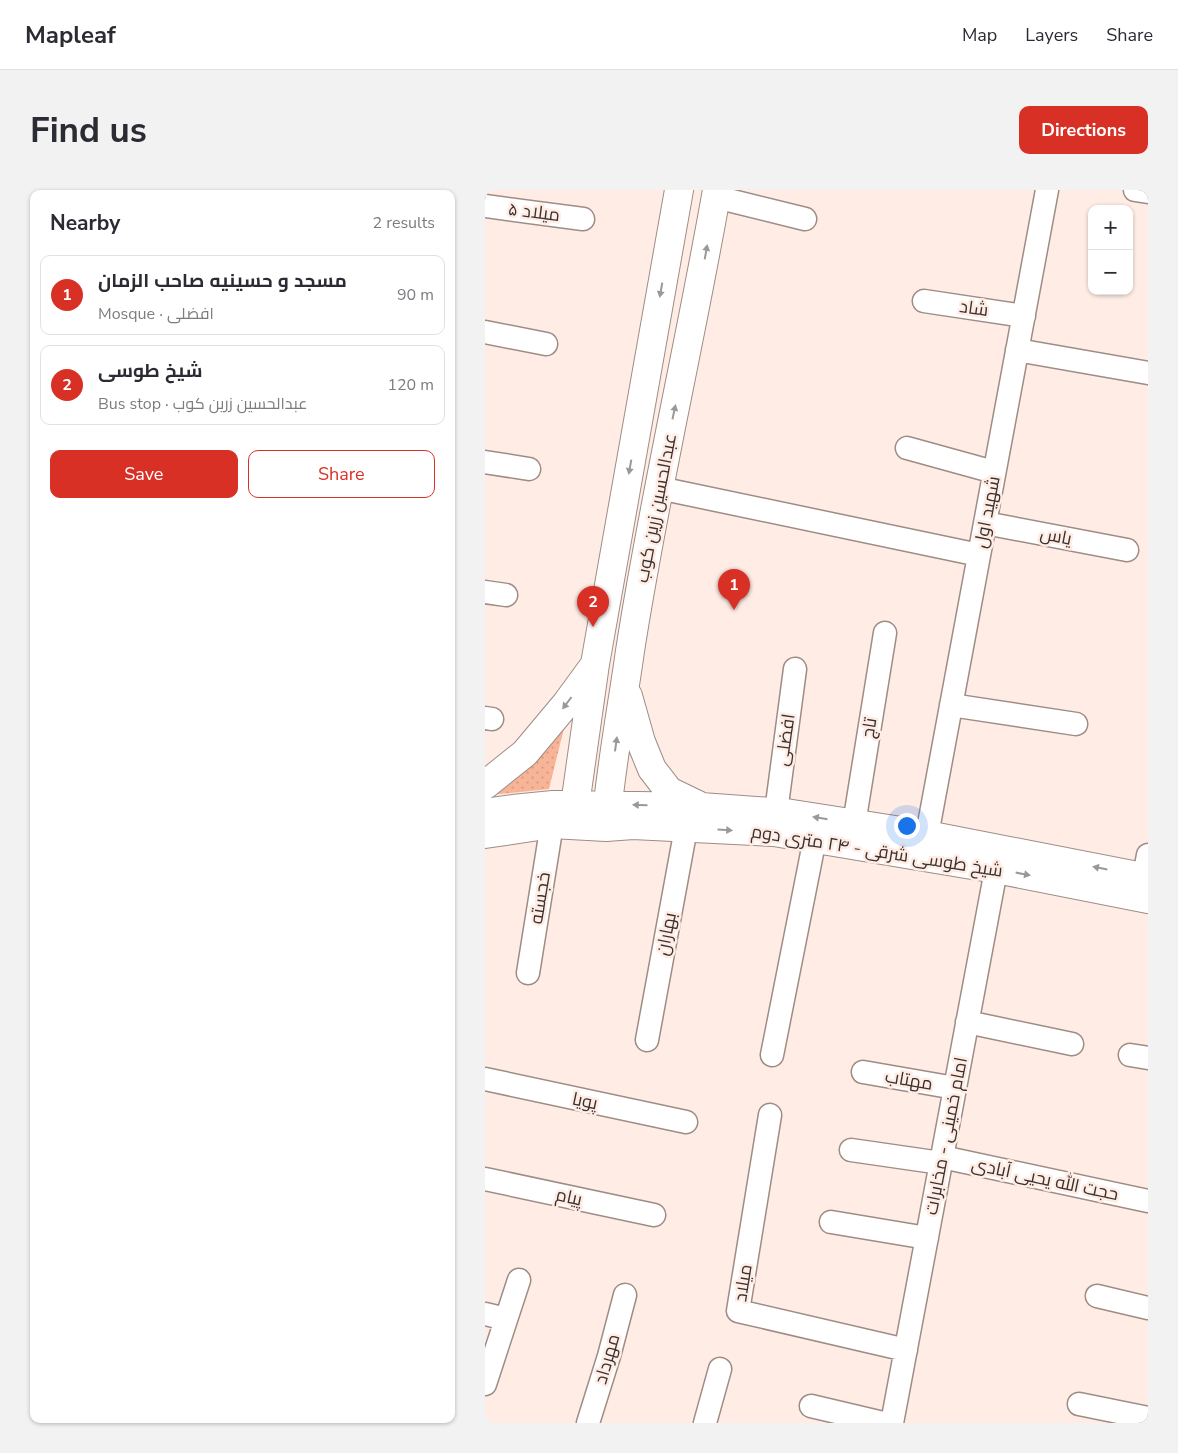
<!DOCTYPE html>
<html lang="en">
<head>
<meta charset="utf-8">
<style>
	body { margin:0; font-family:"Nunito Sans",Cairo,sans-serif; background:#f2f2f3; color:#2b2b33 }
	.controls { position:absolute; right:15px; top:15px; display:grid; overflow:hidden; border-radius:10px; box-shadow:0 1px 4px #0004 }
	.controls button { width:45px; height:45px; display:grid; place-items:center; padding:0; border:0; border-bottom:1px solid #e1e1e2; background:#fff; color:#2b2b33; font:25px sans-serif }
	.you { position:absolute; left:421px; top:635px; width:18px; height:18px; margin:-12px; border:4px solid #fff; border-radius:50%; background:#1a73e8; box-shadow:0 0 0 8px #1a73e833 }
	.badge { display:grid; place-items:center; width:32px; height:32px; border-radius:50%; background:#d93025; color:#fff; font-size:16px; font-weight:700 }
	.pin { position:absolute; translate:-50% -41px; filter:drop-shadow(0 1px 2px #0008) }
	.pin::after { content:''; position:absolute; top:26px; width:18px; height:15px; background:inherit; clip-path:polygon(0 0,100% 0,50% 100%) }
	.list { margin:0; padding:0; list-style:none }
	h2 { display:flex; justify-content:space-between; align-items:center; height:65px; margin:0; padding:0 20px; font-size:21px }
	h2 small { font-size:16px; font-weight:400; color:#7c7c81 }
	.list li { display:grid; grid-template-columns:32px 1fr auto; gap:15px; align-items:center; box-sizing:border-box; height:80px; margin:0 10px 10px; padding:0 10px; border:1px solid #e1e1e2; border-radius:10px }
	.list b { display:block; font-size:19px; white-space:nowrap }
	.list p { margin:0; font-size:16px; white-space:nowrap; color:#7c7c81 }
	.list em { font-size:16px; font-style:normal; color:#7c7c81 }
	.actions { display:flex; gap:10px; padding:15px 20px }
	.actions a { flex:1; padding:11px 0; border:1px solid #d93025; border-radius:10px; text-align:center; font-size:18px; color:#d93025 }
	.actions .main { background:#d93025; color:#fff }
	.map { position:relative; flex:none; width:663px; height:1233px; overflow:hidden; border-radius:10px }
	header { display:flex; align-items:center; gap:30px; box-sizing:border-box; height:70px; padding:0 25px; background:#fff; border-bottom:1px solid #e1e1e2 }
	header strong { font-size:24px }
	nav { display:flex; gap:28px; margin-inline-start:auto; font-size:18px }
	.intro { display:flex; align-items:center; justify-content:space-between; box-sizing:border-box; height:120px; padding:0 30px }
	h1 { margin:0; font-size:35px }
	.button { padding:12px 22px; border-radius:10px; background:#d93025; color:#fff; font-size:18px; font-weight:700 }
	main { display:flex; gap:30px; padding:0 30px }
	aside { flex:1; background:#fff; border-radius:10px; box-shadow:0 1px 4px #0004 }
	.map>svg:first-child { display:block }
	.grass { fill:url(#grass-dots) }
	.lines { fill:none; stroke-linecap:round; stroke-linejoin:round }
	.street-casing { stroke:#9e8c85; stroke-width:25 }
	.secondary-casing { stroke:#9e8c85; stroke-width:30 }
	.street { stroke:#fff; stroke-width:22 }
	.secondary { stroke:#fff; stroke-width:28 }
	.oneway { fill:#9c9896 }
	.labels { text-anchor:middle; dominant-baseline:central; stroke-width:5; stroke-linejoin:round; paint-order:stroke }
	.street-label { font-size:18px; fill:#38312e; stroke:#ffece4 }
</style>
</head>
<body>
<header>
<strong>Mapleaf</strong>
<nav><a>Map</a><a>Layers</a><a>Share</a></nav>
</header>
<div class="intro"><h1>Find us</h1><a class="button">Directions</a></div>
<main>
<aside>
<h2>Nearby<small>2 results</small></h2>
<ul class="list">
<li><span class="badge">1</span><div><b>مسجد و حسینیه صاحب الزمان</b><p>Mosque · افضلی</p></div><em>90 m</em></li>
<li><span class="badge">2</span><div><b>شیخ طوسی</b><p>Bus stop · عبدالحسین زرین کوب</p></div><em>120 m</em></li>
</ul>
<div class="actions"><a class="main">Save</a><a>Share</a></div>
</aside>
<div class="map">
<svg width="663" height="1233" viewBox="0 0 663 1233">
	<defs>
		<pattern id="grass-dots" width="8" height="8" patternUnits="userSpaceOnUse" patternTransform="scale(1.25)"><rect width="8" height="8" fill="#f8b497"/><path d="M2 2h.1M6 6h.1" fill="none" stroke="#d59b82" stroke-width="1.8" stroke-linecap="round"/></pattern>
	</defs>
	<rect width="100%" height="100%" fill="#ffece4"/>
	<path class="grass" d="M 81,530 L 64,599 L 6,605 Z"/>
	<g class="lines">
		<g class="street-casing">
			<path id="street" d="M 650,0 L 663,2
				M 231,7 L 320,29
				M 0,16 L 98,29
				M 439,111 L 539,126
				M 0,142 L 61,154
				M 532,160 L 663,183
				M 422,258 L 509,282
				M 0,272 L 44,279
				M 174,298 L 494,365
				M 500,333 L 642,360
				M 0,402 L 21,405
				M 466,515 L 591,534
				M 0,528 L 7,529
				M 291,622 L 310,479
				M 369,634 L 400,443
				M 442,645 L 562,0
				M 659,687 L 663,665
				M 43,783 L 67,634
				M 482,832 L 587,854
				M 162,850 L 201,638
				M 287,865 L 330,648
				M 645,865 L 663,868
				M 378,882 L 470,898
				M 0,889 L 201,932
				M 285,925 L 253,1121 L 421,1160
				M 366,960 L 456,973
				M 457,967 L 663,1011
				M 0,989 L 169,1025
				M 346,1032 L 442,1048
				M 612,1106 L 663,1118
				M 0,1124 L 21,1129
				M 0,1194 L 34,1090
				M 594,1214 L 663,1228
				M 326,1216 L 398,1233
				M 103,1233 L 124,1166 L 140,1105
				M 220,1233 L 235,1179
				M 407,1233 L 514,664"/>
		</g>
		<g class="secondary-casing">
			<path id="secondary" d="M 143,506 L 156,552 L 167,579 L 184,601 L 213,615
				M 0,595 L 40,563 L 81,514 L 108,477
				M 0,623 L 28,619 L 68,615 L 90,615 L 216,617 L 301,623 L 442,645 L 663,688
				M 91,632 L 90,615 L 110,474 L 194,0
				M 121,633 C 126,575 137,518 145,461 C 169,306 205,154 232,0
				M 0,644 L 67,634 L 121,637 L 148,635 L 289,642 L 511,679 L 663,709"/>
		</g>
		<use href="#street" class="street"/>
		<use href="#secondary" class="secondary"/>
	</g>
	<defs><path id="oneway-solid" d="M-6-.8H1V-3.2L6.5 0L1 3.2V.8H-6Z" transform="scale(1.25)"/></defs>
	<g class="oneway">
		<use href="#oneway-solid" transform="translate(221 62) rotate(-80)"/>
		<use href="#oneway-solid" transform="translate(176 100) rotate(100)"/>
		<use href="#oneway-solid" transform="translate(189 222) rotate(-78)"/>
		<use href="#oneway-solid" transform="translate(145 277) rotate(100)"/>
		<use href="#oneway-solid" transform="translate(82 513) rotate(127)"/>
		<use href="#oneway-solid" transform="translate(131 554) rotate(-82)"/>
		<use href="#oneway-solid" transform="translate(155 615) rotate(-178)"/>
		<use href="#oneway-solid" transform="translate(335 628) rotate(-171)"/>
		<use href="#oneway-solid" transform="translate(240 640) rotate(3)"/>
		<use href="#oneway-solid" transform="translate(615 678) rotate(-169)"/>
		<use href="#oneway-solid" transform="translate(538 684) rotate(11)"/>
	</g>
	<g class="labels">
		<g class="street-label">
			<text transform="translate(49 22) rotate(7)">میلاد ۵</text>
			<text transform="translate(489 118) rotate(8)">شاد</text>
			<text transform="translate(171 318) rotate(-79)">عبدالحسین زرین کوب</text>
			<text transform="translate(502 322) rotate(-79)">شهید اول</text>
			<text transform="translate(571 346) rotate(11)">یاس</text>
			<text transform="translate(384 538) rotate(-81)">تاج</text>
			<text transform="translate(300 550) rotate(-82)">افضلی</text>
			<text transform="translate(392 661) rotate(9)">شیخ طوسی شرقی - ۲۴ متری دوم</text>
			<text transform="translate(55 708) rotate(-81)">خجسته</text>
			<text transform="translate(181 744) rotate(-79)">بهاران</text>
			<text transform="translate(424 890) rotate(10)">مهتاب</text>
			<text transform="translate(100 911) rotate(12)">پویا</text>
			<text transform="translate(461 946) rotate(-79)">امام خمینی - مخابرات</text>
			<text transform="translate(560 989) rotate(12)">حجت الله یحیی آبادی</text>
			<text transform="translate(84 1007) rotate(12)">پیام</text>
			<text transform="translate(258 1093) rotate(-81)">میلاد</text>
			<text transform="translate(122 1169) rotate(-74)">مهرداد</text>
		</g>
	</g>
</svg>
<div class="controls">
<button>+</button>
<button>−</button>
</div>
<div class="you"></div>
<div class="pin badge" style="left:249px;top:420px">1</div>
<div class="pin badge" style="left:108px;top:437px">2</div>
</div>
</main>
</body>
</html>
